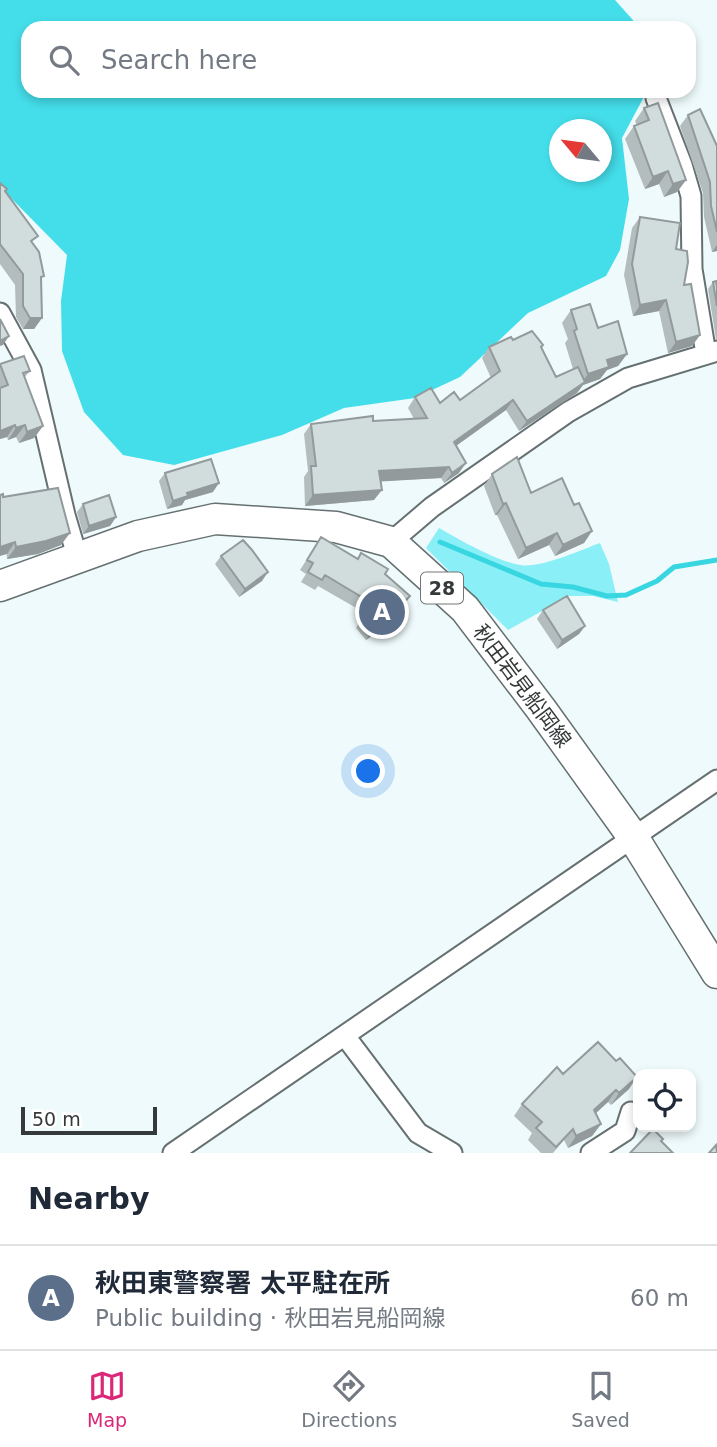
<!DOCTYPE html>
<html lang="en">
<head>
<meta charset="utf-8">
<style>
	body { margin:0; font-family:"DejaVu Sans","Noto Sans JP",sans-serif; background:#f2f2f3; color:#1f2937 }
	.controls { position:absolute; right:21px; bottom:21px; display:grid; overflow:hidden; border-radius:14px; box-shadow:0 4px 10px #0003 }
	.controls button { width:63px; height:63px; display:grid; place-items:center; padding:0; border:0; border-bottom:2px solid #e0e1e3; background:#fff; color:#1f2937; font:35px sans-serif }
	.compass { position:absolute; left:549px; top:119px; width:63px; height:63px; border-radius:50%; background:#fff; box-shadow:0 4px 10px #0003; rotate:299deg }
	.scale { position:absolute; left:21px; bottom:18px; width:136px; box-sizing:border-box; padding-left:7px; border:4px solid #35393a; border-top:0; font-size:19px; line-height:24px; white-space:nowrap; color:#35393a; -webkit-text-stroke:5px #fff; paint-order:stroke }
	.you { position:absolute; left:369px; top:772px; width:24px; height:24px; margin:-18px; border:5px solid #fff; border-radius:50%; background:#1a73e8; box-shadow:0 0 0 10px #1a73e833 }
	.badge { display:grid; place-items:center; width:46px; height:46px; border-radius:50%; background:#db2777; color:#fff; font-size:23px; font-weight:700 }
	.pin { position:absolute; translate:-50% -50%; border:4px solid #fff; box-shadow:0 2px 7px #0006 }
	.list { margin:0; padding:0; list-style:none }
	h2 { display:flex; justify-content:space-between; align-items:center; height:91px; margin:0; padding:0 28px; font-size:30px }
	h2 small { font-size:23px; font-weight:400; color:#747a83 }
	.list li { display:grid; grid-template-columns:46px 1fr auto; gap:21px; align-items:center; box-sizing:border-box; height:105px; padding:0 28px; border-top:2px solid #e0e1e3 }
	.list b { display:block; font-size:26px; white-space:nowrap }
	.list p { margin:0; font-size:23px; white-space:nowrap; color:#747a83 }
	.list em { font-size:23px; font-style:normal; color:#747a83 }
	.icon { flex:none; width:38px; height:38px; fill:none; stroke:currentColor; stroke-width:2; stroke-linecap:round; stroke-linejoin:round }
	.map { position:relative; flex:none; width:717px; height:1153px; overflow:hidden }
	.search { position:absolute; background:#fff; box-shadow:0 4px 10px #0003; left:21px; right:21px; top:21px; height:77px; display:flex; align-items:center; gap:18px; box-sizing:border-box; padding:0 24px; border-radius:21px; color:#747a83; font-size:26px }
	.sheet { height:196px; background:#fff }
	nav { display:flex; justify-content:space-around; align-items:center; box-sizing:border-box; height:98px; border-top:2px solid #e0e1e3; background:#fff; font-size:19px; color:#747a83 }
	nav a { display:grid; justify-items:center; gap:4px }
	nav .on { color:#db2777 }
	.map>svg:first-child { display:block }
	.green { fill:#8aeff7 }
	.forest { fill:#44deea; fill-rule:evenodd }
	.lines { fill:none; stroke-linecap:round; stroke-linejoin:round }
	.stream { stroke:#37d6e1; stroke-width:5 }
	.street-casing { stroke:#667071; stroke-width:23 }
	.primary-casing { stroke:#667071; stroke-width:33 }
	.street { stroke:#fff; stroke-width:19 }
	.primary { stroke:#fff; stroke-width:30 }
	.wall { fill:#b4bdbe }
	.shaded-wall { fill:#929a9b }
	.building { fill:#d1dcdd; stroke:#929a9b; stroke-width:2 }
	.labels { text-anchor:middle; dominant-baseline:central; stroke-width:5; stroke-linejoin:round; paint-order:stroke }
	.shield { fill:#fff; stroke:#727475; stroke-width:2 }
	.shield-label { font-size:19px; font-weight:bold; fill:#35393a }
	.street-label { font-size:21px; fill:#35393a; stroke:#fff }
</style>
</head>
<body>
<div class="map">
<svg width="717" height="1153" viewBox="0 0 717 1153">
	<rect width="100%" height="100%" fill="#eefafb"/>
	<path class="green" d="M 439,528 C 460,540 496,561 520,565 C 539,569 581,550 600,543 L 609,564 L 618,602 L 593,596 L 569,596 L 508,630 L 426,548 Z"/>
	<path class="forest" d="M 0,0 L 615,0 L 640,28 L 28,28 L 28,91 L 647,91 L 622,138 L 629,199 L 620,250 L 606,276 L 528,313 L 460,377 L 415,398 L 344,408 L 282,435 L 174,465 L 123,455 L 84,412 L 62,351 L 61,301 L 67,255 L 9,196 L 0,192 ZM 560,130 L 602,130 L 602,172 L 560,172 Z"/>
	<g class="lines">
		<path class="stream" d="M 440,542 L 541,584 L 573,587 L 607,596 L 626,595 L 657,581 L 674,567 L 717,560"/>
		<g class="street-casing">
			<path id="street" d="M 656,98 L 682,165 L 691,196 L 692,269 L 706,354
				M 0,313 L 31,370 L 65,515 L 78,559
				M 391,542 L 432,507 L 568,412 L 628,378 L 717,351
				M 345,1036 L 418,1133 L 452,1153
				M 173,1153 L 717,780
				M 591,1153 L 625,1131 L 631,1112"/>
		</g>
		<g class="primary-casing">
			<path id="primary" d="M 0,586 L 138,536 L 215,519 L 336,527 L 391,542 L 465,609 L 541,709 L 633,837 L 717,973"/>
		</g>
		<use href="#street" class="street"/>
		<use href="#primary" class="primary"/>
	</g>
	<path class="wall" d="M 644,108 L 686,180 L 677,192 L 664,197 L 659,184 L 645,189 L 625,139 L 634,126 L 637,125 L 635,121 Z
		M 688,115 L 717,146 L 717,251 L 712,252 L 704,217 L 703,193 L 680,126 Z
		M 0,183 L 32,244 L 41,281 L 42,318 L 34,329 L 23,329 L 16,317 L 15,285 L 0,264 Z
		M 640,217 L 676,249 L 684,285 L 700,335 L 692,346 L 668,353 L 659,311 L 633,316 L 624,275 L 632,228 Z
		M 713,282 L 717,288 L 717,339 L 716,339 L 708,289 Z
		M 571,310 L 598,328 L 627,354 L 618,366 L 607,370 L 600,379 L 583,385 L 577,393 L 519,431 L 506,410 L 456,446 L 459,473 L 444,483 L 441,478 L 381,481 L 374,500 L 305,506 L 304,477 L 308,471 L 304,434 L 311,424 L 414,419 L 408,408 L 415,397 L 440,403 L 460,400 L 491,378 L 482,358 L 489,347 L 513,340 L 543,345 L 541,348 L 556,377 L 573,369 L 565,343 L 568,339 L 562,323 Z
		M 0,364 L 30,371 L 24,378 L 43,426 L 34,438 L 19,443 L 16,437 L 8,440 L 7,437 L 0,439 Z
		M 165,473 L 213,492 L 185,500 L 182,505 L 167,509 L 159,481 Z
		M 492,474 L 531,493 L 574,505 L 592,531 L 584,543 L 555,556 L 549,545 L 518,559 L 497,515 L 495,515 L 484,486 Z
		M 3,497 L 61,545 L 38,554 L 7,559 Z
		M 83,504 L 116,517 L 110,526 L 83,534 L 77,512 Z
		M 321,537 L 357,559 L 385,574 L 410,596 L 403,607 L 377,632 L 366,640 L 356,628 L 365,613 L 318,586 L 315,590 L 301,582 L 306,574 L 300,570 Z
		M 221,556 L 262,581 L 239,597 L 215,564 Z
		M 543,610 L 585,626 L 579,634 L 557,649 L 537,619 Z
		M 563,1074 L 629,1089 L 611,1105 L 608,1102 L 596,1113 L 601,1124 L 592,1136 L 568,1148 L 564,1140 L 553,1153 L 541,1153 L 528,1140 L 532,1133 L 514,1116 L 522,1104 Z"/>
	<path class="shaded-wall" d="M 668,171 L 659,184 L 645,189 L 653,177 Z
		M 686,180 L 677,192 L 664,197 L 673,184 Z
		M 717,245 L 717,251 L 712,252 Z
		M 666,300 L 659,311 L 633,316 L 640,305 Z
		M 30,318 L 42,318 L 34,329 L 23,329 Z
		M 700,335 L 692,346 L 668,353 L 676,342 Z
		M 9,336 L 3,345 L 0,346 L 0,341 Z
		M 627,354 L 618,366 L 607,370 L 600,379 L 583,385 L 577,393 L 519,431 L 527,421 L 580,385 L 588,374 L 607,360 Z
		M 513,400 L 506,410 L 446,453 L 454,442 Z
		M 15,425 L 7,437 L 0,439 L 0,431 Z
		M 25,425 L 16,437 L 8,440 L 16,428 Z
		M 43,426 L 34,438 L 19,443 L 27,432 Z
		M 466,463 L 459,473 L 444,483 L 452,473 Z
		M 449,467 L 441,478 L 372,482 L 379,471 Z
		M 219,483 L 213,492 L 185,500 L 182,505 L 167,509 L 173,501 L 187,493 Z
		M 382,490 L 374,500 L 305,506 L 313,495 Z
		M 506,503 L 497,515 L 495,515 L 503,504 Z
		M 116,517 L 110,526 L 83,534 L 89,526 Z
		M 592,531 L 584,543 L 555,556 L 563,545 Z
		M 70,533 L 61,545 L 38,554 L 7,559 L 16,547 Z
		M 557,533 L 549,545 L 518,559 L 526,548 Z
		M 15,542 L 7,554 L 0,556 L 0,547 Z
		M 268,572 L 262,581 L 239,597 L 245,589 Z
		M 410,596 L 403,607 L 377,632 L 366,640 L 373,629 Z
		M 585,626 L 579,634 L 557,649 L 562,640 Z
		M 637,1077 L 629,1089 L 611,1105 L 619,1093 Z
		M 616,1090 L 608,1102 L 586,1122 L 594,1110 Z
		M 601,1124 L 592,1136 L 568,1148 L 576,1136 Z"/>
	<path class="building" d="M 658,103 L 686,180 L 673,184 L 668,171 L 653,177 L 634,126 L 649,120 L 644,108 Z
		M 700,109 L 717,146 L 717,232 L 711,206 L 710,182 L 688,115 Z
		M 0,183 L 7,189 L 5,191 L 38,236 L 31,241 L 39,252 L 44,276 L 41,277 L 42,318 L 30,318 L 23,306 L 23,274 L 0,244 Z
		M 640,217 L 680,223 L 676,249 L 687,251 L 688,262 L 684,285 L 691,284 L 700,335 L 676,342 L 666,300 L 640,305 L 632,264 Z
		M 716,281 L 717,288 L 717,306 L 713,282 Z
		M 590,304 L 598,328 L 618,321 L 627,354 L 607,360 L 609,367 L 588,374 L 574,331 L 577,329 L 571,310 Z
		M 0,319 L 9,336 L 0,341 Z
		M 532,331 L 543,345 L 541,347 L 556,377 L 578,367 L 585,382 L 527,421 L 513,400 L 454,442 L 466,463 L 452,473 L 449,467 L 379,471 L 382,490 L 313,495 L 311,466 L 316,466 L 311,424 L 373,416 L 373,421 L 427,418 L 415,397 L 431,388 L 440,403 L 454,392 L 460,400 L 500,371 L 489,347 L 511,337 L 513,340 Z
		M 24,356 L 30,371 L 23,373 L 43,426 L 27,432 L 25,425 L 16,428 L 15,425 L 0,431 L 0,388 L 8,385 L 0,364 Z
		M 517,457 L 531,493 L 562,478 L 574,505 L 579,503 L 592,531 L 563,545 L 557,533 L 526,548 L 506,503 L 503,504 L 492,474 Z
		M 211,459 L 219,483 L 187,493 L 188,496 L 173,501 L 165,473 Z
		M 58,488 L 70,533 L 46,541 L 16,547 L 15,542 L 0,547 L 0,495 L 3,494 L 3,497 Z
		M 109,495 L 116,517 L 89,526 L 83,504 Z
		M 321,537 L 358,559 L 361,553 L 388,569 L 385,574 L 410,596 L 384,622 L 373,629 L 364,618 L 372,611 L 369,608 L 373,604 L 325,575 L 322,580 L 308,572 L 313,563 L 307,560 Z
		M 243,540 L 252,550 L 268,572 L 245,589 L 221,556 Z
		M 567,596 L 585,626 L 562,640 L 543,610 Z
		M 598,1042 L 616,1061 L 620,1058 L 637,1077 L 619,1093 L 616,1090 L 594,1110 L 601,1124 L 576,1136 L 573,1129 L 556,1147 L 536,1128 L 542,1122 L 522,1104 L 557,1067 L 563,1074 Z
		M 653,1129 L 663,1139 L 661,1141 L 673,1153 L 630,1153 Z
		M 716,1145 L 717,1153 L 709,1153 Z"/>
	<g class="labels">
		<rect class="shield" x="421" y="572.5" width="42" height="31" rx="5"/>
		<g class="shield-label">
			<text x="442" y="588">28</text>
		</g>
		<g class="street-label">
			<text transform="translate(522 686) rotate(53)">秋田岩見船岡線</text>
		</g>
	</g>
</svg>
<div class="controls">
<button><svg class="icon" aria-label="locate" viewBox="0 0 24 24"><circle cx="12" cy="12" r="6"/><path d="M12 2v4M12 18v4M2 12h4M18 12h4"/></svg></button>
</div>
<svg class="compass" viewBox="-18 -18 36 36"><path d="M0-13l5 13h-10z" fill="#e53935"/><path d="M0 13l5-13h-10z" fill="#747a83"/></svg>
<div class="scale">50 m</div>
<div class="you"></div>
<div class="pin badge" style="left:382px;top:612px;background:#5c6f8a">A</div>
<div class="search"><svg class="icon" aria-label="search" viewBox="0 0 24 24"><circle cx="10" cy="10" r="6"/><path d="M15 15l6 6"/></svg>Search here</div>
</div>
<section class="sheet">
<h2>Nearby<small></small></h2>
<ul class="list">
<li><span class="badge" style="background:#5c6f8a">A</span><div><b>秋田東警察署 太平駐在所</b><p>Public building · 秋田岩見船岡線</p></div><em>60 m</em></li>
</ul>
</section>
<nav>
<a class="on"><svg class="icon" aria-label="map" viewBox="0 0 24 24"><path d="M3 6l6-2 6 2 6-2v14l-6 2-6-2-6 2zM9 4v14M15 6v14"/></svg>Map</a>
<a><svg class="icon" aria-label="directions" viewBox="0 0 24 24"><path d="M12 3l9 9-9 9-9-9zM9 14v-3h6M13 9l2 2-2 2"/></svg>Directions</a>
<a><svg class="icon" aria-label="saved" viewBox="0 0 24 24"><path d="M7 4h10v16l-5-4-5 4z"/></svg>Saved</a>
</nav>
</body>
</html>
